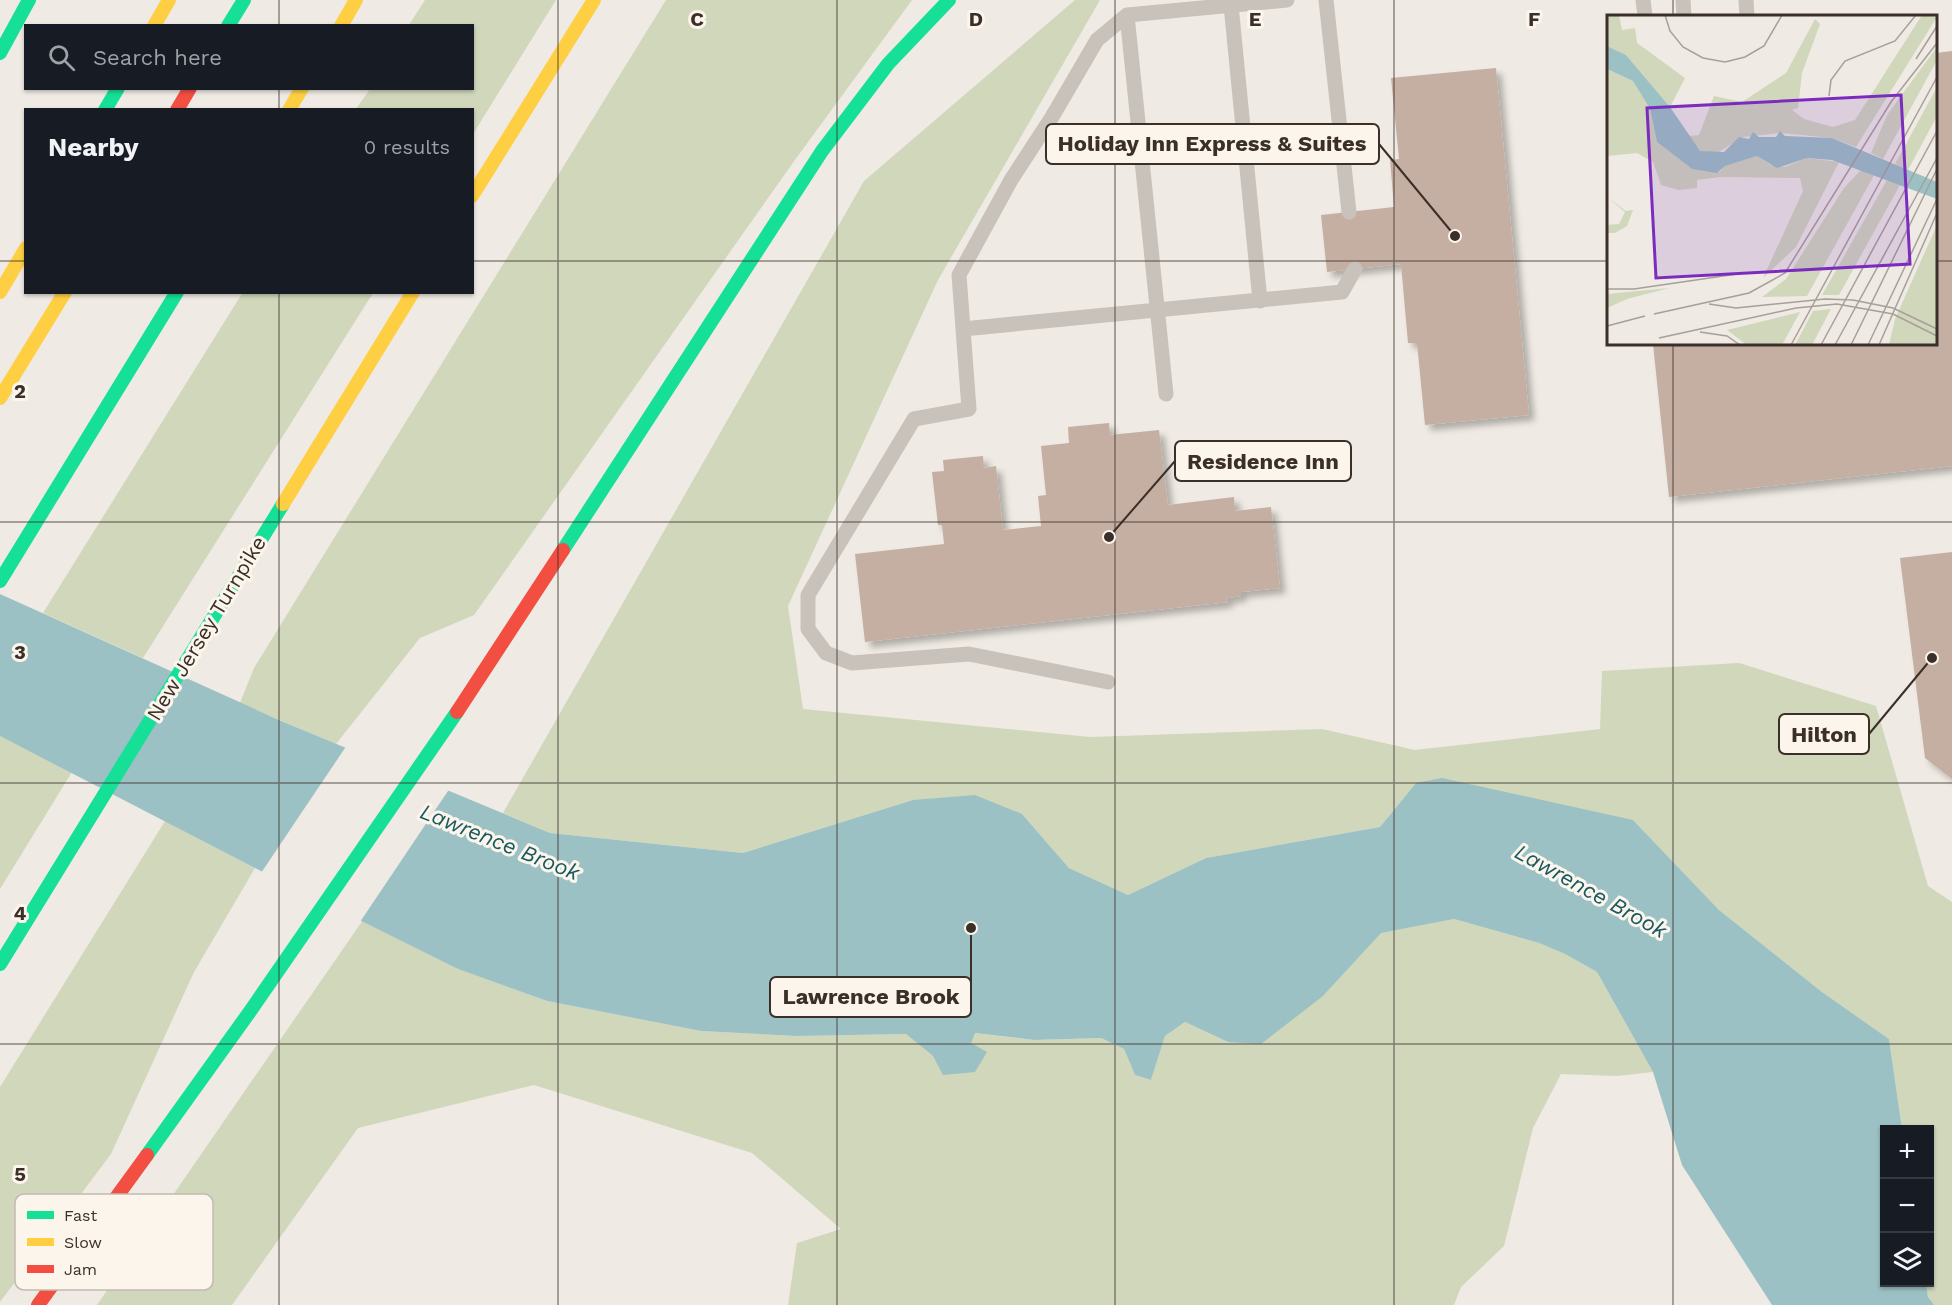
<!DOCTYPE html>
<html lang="en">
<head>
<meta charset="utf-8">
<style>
	body { margin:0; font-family:"Work Sans",sans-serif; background:#20242c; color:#f1f3f6 }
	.controls { position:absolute; right:18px; bottom:18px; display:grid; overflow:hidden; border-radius:0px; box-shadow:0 2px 4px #0004 }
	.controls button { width:54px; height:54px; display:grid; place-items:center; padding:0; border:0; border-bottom:2px solid #363941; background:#171b24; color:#f1f3f6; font:30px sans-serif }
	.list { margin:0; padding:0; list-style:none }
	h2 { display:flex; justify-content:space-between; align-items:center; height:78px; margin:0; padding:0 24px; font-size:26px }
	h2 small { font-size:20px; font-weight:400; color:#9ea1a6 }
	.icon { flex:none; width:33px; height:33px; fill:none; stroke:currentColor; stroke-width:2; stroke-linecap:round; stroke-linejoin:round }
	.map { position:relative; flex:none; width:1952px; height:1305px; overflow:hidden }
	.search { position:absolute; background:#171b24; box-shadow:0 2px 4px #0004; left:24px; top:24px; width:450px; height:66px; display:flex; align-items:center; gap:15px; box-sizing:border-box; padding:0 21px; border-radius:0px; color:#9ea1a6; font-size:22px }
	.panel { position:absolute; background:#171b24; box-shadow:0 2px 4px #0004; left:24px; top:108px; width:450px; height:186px; border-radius:0px }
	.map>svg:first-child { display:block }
	.green { fill:#d0d7bb }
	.water { fill:#9cc1c4 }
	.pier { fill:#efeae3 }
	.building { fill:#c5afa3; filter:url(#shadow) }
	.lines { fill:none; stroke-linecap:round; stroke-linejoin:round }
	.lane { stroke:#c9c2bb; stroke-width:15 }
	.fast { stroke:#16e098; stroke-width:14 }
	.slow { stroke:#ffcf43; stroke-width:14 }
	.jam { stroke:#f24e42; stroke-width:14 }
	.grid { fill:none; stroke:#3b2f29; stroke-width:1.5; stroke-opacity:0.55 }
	.labels { text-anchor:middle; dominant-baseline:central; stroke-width:6; stroke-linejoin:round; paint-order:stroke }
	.street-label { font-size:21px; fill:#3b2f29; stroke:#fcf5eb }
	.water-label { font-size:22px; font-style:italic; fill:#185962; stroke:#fcf5eb }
	.inset-road { fill:none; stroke:#a79f99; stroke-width:1.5 }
	.view { fill:#7b2cbf; fill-opacity:0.15; stroke:#7b2cbf; stroke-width:3 }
	.inset-edge { fill:none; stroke:#3b2f29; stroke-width:3 }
	.key { fill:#fcf5eb; stroke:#c2bab1; stroke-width:1.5 }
	.key-label { font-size:16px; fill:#3b2f29 }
	.grid-label { font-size:20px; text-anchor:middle; font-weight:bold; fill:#3b2f29; stroke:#fcf5eb; stroke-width:6; stroke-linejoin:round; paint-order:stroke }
	.leader { fill:none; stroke:#3b2f29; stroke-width:2 }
	.callout-dot { fill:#3b2f29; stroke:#fcf5eb; stroke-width:2 }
	.callout { fill:#fcf5eb; stroke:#3b2f29; stroke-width:2 }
	.callout-label { font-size:22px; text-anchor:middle; font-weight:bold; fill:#3b2f29 }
</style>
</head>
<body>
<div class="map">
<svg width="1952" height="1305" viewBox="0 0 1952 1305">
	<defs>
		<filter id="shadow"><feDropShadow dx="5.5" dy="5.5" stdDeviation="3" flood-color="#0004"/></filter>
	</defs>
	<rect width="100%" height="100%" fill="#efeae3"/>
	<path class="green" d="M 425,0 L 556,0 L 473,134 L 472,110 L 356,109 L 370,89 L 472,88 L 472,26 L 409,25 Z
		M 666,0 L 912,0 L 792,164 L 474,615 L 420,638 L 336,744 L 240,703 L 254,668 Z
		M 1075,0 L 1100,0 L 938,280 L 788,606 L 803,709 L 1090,737 L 1322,729 L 1415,750 L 1600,729 L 1602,671 L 1739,663 L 1876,706 L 1928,886 L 1952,902 L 1952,1305 L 1934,1305 L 1928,1297 L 1926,1283 L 1930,1282 L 1930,1130 L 1902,1129 L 1889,1039 L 1822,992 L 1719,910 L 1633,820 L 1416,783 L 1380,827 L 1206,858 L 1128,895 L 1069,868 L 1022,814 L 913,800 L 743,853 L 550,833 L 503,813 L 864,181 Z
		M 243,292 L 373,293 L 143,658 L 43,613 Z
		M 0,736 L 72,772 L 0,889 Z
		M 165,821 L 255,868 L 194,972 L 111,1154 L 0,1302 L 0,1087 Z
		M 1454,919 L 1539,943 L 1565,954 L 1597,972 L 1653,1072 L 1617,1076 L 1561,1074 L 1533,1128 L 1504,1246 L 1461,1287 L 1454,1305 L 788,1305 L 797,1243 L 841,1229 L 752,1153 L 534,1085 L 358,1128 L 232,1305 L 97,1305 L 363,920 L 458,969 L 547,1001 L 701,1031 L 796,1036 L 906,1034 L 933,1056 L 970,1043 L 974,1033 L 1034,1040 L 1101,1038 L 1124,1049 L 1135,1075 L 1151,1080 L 1165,1036 L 1185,1022 L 1228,1042 L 1323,996 L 1380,933 Z"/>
	<path class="water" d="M 0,594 L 279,720 L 550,833 L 743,853 L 913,800 L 975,795 L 1022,814 L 1069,868 L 1128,895 L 1206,858 L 1380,827 L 1416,783 L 1442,778 L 1633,820 L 1719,910 L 1822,992 L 1889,1039 L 1902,1129 L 1884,1130 L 1884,1282 L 1926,1283 L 1928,1297 L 1934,1305 L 1772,1305 L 1682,1165 L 1653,1072 L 1597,972 L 1565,954 L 1539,943 L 1454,919 L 1381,933 L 1323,996 L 1261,1044 L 1228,1042 L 1185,1022 L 1165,1036 L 1151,1080 L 1135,1075 L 1124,1049 L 1101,1038 L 1034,1040 L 975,1033 L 971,1043 L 987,1052 L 975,1072 L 943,1075 L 933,1056 L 906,1034 L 796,1036 L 701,1031 L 547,1001 L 458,969 L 255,868 L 0,736 Z"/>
	<path class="pier" d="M 347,745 L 450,788 L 360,922 L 261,873 Z"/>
	<path class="building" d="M 1952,51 L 1952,466 L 1669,497 L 1653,344 L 1936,344 L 1936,53 Z
		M 1496,68 L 1529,415 L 1425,425 L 1417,343 L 1408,343 L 1401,264 L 1327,272 L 1321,215 L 1394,207 L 1390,160 L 1399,159 L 1391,78 Z
		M 1109,423 L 1110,435 L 1159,430 L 1168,505 L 1234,497 L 1235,511 L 1271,507 L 1280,588 L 1241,592 L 1241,596 L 1227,598 L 1228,602 L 865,642 L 855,554 L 944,544 L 942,525 L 938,525 L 932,472 L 944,471 L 943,460 L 983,456 L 984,468 L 996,466 L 1003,530 L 1041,526 L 1038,496 L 1046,495 L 1041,446 L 1069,443 L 1068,427 Z
		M 1952,552 L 1952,779 L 1925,758 L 1900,558 Z"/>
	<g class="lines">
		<path class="lane" d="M 1326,0 L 1349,212
			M 1643,0 L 1645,16
			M 1683,0 L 1684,16
			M 1746,0 L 1747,16
			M 1231,5 L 1260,301
			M 1127,15 L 1166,394
			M 963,329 L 1342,292 L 1355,269
			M 1108,682 L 969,654 L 852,663 L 826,653 L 808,629 L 808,595 L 914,419 L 969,409 L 959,275 L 1011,180 L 1052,117 L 1097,40 L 1127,15 L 1287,0"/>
		<path class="fast" d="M 228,26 L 244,0
			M 0,53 L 29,0
			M 105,110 L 118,88
			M 563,550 L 822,151 L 888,64 L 949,0
			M 0,581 L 177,292
			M 0,964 L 283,504
			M 147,1155 L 251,1010 L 457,712"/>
		<path class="slow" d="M 154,26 L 169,0
			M 341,26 L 356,0
			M 289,110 L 302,88
			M 472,196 L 594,0
			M 0,292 L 26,248
			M 0,398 L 65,292
			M 283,504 L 413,292"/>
		<path class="jam" d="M 177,110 L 190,88
			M 457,712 L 563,550
			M 38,1305 L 147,1155"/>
	</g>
	<path class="grid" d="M 279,0 L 279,26M 558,0 L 558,1305M 837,0 L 837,1305M 1115,0 L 1115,1305M 1394,0 L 1394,1305M 1673,0 L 1673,16M 279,88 L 279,110M 0,261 L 26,261M 472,261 L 1608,261M 1936,261 L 1952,261M 279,292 L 279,1305M 1673,344 L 1673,1305M 0,522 L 1952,522M 0,783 L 1952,783M 0,1044 L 1952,1044"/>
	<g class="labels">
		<g class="street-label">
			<text transform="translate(206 628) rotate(-59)">New Jersey Turnpike</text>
		</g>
		<g class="water-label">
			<text transform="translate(500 842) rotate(22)">Lawrence Brook</text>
			<text transform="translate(1591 891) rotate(29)">Lawrence Brook</text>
		</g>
	</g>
	<g transform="translate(1607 15)">
		<rect width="330" height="330" fill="#efeae3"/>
		<path d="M 0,0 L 12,0 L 15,15 L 28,13 L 30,28 L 78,63 L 63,92 L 19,40 L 0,31 ZM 315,0 L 330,2 L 249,132 L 225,123 L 174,118 L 136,122 L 107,140 L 88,134 L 80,121 L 92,120 L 107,81 L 135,87 L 179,58 L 208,4 L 213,9 L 195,58 L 191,93 L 185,95 L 197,104 L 226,112 L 248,105 ZM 330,32 L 330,45 L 276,144 L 264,138 L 280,100 ZM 0,54 L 26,66 L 43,94 L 50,127 L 85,154 L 113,157 L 117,151 L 150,141 L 164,150 L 178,152 L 200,143 L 232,147 L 189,232 L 156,263 L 196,176 L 193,163 L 113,162 L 90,165 L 90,173 L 72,175 L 54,170 L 46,147 L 30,138 L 0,141 ZM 330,72 L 330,101 L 301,155 L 288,149 ZM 254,155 L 267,160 L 265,164 L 200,281 L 155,282 L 179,264 L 237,173 ZM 280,165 L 293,170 L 232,280 L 215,280 ZM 0,182 L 19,196 L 26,195 L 20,211 L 8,218 L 0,218 L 0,210 L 12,209 L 18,197 ZM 330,210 L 330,330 L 282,330 L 288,304 ZM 62,273 L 20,284 L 0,293 L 0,279 ZM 224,294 L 205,330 L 188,330 L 206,296 ZM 193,297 L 175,330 L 140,330 L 120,315 Z" fill="#d0d7bb"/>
		<path d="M 0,31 L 19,40 L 63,92 L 93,136 L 117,137 L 132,122 L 142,124 L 146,117 L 152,122 L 169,122 L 173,116 L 178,121 L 225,123 L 330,167 L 330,184 L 225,145 L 200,143 L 170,153 L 150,141 L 118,151 L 110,158 L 85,154 L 50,127 L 43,94 L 26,66 L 0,54 Z" fill="#9cc1c4"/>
		<path class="inset-road" d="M 58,0 L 63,16 L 76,32 L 96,43 L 118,47 L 138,42 L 157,31 L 175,0M 309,44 L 330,11M 222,81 L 224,65 L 238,46 L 288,26 L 309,0M 0,274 L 27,274 L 130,259M 102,289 L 129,293 L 218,284 L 246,285 L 286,293 L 330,314M 47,299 L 142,278 L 178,258 L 284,87 L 330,28M 0,311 L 38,301M 93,317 L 120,321 L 133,330M 52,323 L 189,293 L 230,289 L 286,299 L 330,321M 184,330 L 330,62M 214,330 L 330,116M 228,330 L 330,143M 244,330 L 330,154M 261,330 L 330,184M 272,330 L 330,198"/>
		<path class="view" d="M 294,80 L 303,249 L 49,263 L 40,93 Z"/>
		<rect width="330" height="330" class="inset-edge"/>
	</g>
	<rect x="15" y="1194" width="198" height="96" rx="9" class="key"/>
	<rect x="27" y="1211" width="27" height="8" fill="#16e098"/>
	<rect x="27" y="1238" width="27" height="8" fill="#ffcf43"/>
	<rect x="27" y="1265" width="27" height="8" fill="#f24e42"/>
	<g class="key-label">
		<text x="64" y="1221">Fast</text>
		<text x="64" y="1248">Slow</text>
		<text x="64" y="1275">Jam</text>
	</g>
	<g class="grid-label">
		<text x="697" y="26">C</text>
		<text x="976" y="26">D</text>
		<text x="1255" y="26">E</text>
		<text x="1534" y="26">F</text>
		<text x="20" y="398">2</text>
		<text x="20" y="659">3</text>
		<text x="20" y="920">4</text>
		<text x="20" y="1181">5</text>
	</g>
	<path class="leader" d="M1455 236L1379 144M1109 537L1175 461M1932 658L1869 734M971 928L971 997"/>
	<g class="callout-dot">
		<circle cx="1455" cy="236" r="6"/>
		<circle cx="1109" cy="537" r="6"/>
		<circle cx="1932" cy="658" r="6"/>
		<circle cx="971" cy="928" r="6"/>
	</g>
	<g class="callout">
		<rect x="1046" y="124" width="333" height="40" rx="6"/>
		<rect x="1175" y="441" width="176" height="40" rx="6"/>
		<rect x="1779" y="714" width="90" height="40" rx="6"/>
		<rect x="770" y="977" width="201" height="40" rx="6"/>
	</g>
	<g class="callout-label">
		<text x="1212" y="151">Holiday Inn Express &amp; Suites</text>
		<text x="1263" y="469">Residence Inn</text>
		<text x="1824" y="742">Hilton</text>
		<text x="871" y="1004">Lawrence Brook</text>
	</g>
</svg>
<div class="controls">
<button>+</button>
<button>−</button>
<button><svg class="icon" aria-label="layers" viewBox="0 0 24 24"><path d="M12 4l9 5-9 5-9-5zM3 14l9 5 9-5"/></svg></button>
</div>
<div class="search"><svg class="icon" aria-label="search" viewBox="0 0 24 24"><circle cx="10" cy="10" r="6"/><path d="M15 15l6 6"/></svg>Search here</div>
<section class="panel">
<h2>Nearby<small>0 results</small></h2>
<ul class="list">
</ul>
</section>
</div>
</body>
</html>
